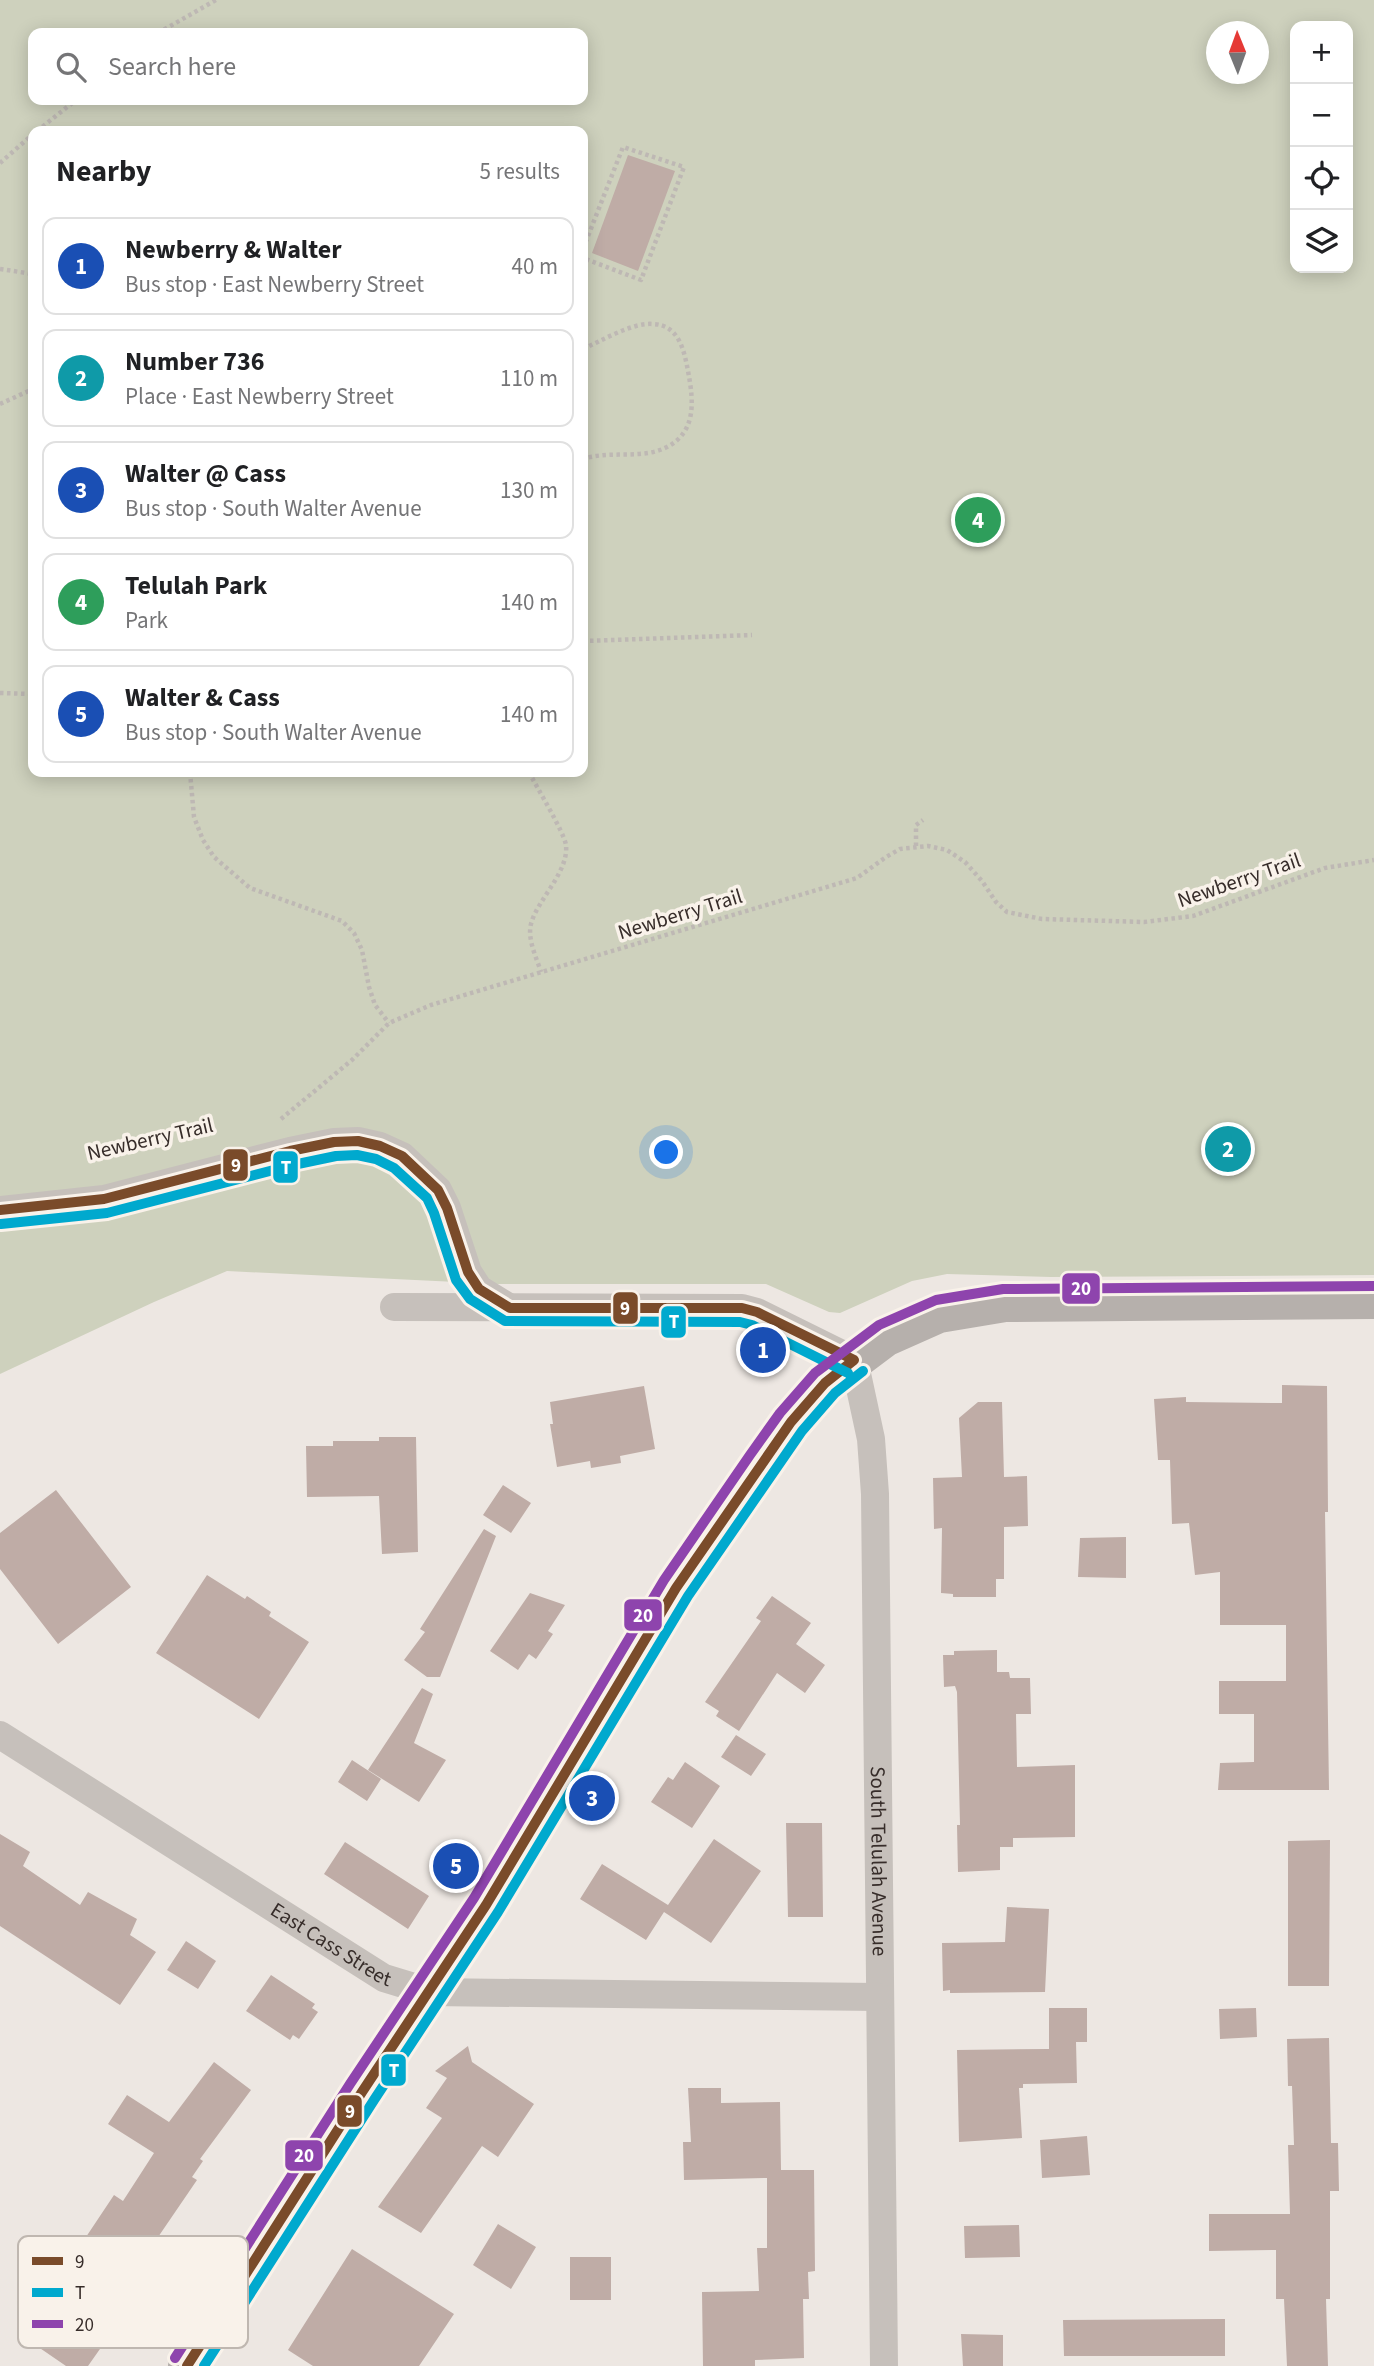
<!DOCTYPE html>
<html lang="en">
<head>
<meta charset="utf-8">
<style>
	body { margin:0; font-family:"Source Sans 3",sans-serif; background:#f2f2f2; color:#202124 }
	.controls { position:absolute; right:21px; top:21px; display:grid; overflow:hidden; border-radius:14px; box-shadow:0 4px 18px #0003 }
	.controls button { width:63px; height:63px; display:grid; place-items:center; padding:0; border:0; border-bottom:2px solid #e0e0e0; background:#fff; color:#202124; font:35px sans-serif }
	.compass { position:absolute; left:1206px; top:21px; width:63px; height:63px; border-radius:50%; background:#fff; box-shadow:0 4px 18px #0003; rotate:359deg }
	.you { position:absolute; left:667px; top:1153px; width:24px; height:24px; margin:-18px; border:5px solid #fff; border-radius:50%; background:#1a73e8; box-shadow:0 0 0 10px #1a73e833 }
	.badge { display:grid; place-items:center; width:46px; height:46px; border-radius:50%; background:#776e6a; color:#fff; font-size:23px; font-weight:700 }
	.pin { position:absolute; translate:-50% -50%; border:4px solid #fff; box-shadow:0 2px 7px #0006 }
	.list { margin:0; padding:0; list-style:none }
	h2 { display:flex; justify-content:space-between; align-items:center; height:91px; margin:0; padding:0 28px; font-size:30px }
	h2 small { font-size:23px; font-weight:400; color:#757577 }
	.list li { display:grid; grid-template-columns:46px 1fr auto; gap:21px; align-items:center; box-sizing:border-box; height:98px; margin:0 14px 14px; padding:0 14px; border:2px solid #e0e0e0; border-radius:14px }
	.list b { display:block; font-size:26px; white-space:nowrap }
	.list p { margin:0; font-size:23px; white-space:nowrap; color:#757577 }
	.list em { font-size:23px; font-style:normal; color:#757577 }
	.icon { flex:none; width:38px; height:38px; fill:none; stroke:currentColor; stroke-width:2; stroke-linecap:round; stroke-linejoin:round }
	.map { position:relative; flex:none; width:1374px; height:2366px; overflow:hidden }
	.search { position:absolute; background:#fff; box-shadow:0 4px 18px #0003; left:28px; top:28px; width:560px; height:77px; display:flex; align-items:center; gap:18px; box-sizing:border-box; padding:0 24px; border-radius:14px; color:#757577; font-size:26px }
	.panel { position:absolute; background:#fff; box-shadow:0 4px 18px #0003; left:28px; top:126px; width:560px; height:651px; border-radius:14px }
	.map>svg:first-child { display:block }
	.green { fill:#ced1bd; fill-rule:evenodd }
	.building { fill:#bfaca6 }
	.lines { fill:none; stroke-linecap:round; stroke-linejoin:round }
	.path { stroke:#beb8b4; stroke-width:4.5; stroke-dasharray:3.5 3.5; stroke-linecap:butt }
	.street { stroke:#c6c0bb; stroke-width:28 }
	.secondary { stroke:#b6b0ac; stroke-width:38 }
	.bus-1-casing { stroke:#f9f2ea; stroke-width:16 }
	.bus-2-casing { stroke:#f9f2ea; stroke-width:16 }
	.bus-3-casing { stroke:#f9f2ea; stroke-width:16 }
	.bus-1 { stroke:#7a4b2a; stroke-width:10 }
	.bus-2 { stroke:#00a9ce; stroke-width:10 }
	.bus-3 { stroke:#8e44ad; stroke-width:10 }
	.labels { text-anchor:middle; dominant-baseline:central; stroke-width:7; stroke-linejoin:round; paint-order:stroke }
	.street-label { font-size:21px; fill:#372d2a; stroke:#f9f2ea }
	.key { fill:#f9f2ea; stroke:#bfb7b0; stroke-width:2 }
	.key-label { font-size:19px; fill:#372d2a }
	.line-badge { stroke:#f9f2ea; stroke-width:2.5 }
	.badge-label { font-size:19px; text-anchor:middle; font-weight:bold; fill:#fff }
</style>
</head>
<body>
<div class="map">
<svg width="1374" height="2366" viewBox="0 0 1374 2366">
	<rect width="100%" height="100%" fill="#ede7e2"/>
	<path class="green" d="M 0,0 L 1374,0 L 1374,1275 L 1051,1277 L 947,1274 L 912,1281 L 840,1313 L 829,1312 L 766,1284 L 498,1284 L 227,1271 L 154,1302 L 0,1374 ZM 1295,26 L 1348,26 L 1348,268 L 1295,268 ZM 1216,32 L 1258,32 L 1258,74 L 1216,74 ZM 33,33 L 583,33 L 583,100 L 33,100 ZM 33,131 L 583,131 L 583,772 L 33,772 Z"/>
	<path class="building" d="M 628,155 L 675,171 L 638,271 L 592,253 Z
		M 1282,1385 L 1327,1386 L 1328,1512 L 1325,1512 L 1329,1790 L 1218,1790 L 1220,1763 L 1254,1762 L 1254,1714 L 1219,1714 L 1219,1681 L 1286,1681 L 1286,1625 L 1220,1625 L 1220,1572 L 1195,1575 L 1189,1523 L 1172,1524 L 1170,1460 L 1158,1460 L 1154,1399 L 1186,1397 L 1186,1402 L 1282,1403 Z
		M 644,1386 L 655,1449 L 620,1456 L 621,1463 L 591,1468 L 590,1461 L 557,1467 L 550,1424 L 553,1424 L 550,1402 Z
		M 978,1402 L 1002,1402 L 1004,1477 L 1027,1476 L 1028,1526 L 1004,1527 L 1004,1579 L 996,1579 L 996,1597 L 953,1597 L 953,1594 L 941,1593 L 942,1528 L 934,1529 L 933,1478 L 962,1477 L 959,1418 Z
		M 379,1437 L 416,1437 L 418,1552 L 382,1554 L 379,1496 L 307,1497 L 306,1446 L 333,1446 L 333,1441 L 379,1441 Z
		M 503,1485 L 531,1503 L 511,1533 L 483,1515 Z
		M 56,1490 L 131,1587 L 58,1644 L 0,1569 L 0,1533 Z
		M 484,1529 L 496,1536 L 440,1677 L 427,1677 L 404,1660 L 425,1632 L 420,1629 Z
		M 1126,1537 L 1126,1578 L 1078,1577 L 1080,1538 Z
		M 207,1575 L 245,1599 L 247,1596 L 271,1612 L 269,1616 L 309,1642 L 259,1719 L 156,1653 Z
		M 530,1593 L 565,1605 L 548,1631 L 553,1634 L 536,1659 L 529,1654 L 518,1670 L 490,1651 Z
		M 772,1596 L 811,1623 L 796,1644 L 825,1665 L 805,1693 L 777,1673 L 739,1731 L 716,1716 L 719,1711 L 705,1702 L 761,1621 L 756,1618 Z
		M 997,1650 L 997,1672 L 1009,1672 L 1010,1678 L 1030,1678 L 1031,1714 L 1016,1714 L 1017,1767 L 1075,1765 L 1075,1837 L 1013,1838 L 1013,1847 L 1000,1847 L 1000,1870 L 958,1872 L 957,1825 L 960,1825 L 957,1692 L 955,1686 L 944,1687 L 943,1655 L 954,1655 L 954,1651 Z
		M 422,1688 L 433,1694 L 414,1743 L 446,1760 L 419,1802 L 368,1770 Z
		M 736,1735 L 766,1754 L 751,1776 L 721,1757 Z
		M 352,1760 L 381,1779 L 367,1801 L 338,1782 Z
		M 685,1762 L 720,1786 L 692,1828 L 651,1802 L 668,1777 L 673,1780 Z
		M 786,1823 L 822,1823 L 823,1917 L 788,1917 Z
		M 0,1834 L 30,1852 L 23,1866 L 80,1905 L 88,1892 L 137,1919 L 130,1935 L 156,1952 L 120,2005 L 0,1926 Z
		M 714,1839 L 761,1871 L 711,1943 L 664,1912 L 646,1940 L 580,1899 L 602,1864 L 668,1905 Z
		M 1330,1840 L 1329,1986 L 1288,1986 L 1288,1841 Z
		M 345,1842 L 429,1896 L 408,1929 L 324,1874 Z
		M 1007,1907 L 1049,1909 L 1045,1992 L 950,1993 L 950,1990 L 943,1991 L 942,1943 L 1005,1942 Z
		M 186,1941 L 216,1961 L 198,1989 L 167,1970 Z
		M 271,1975 L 315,2004 L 312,2008 L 318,2012 L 299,2039 L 293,2035 L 290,2040 L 246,2011 Z
		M 1049,2008 L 1087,2008 L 1087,2042 L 1076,2042 L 1077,2083 L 1023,2084 L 1023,2088 L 1019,2088 L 1022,2138 L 959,2142 L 957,2050 L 1049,2049 Z
		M 1256,2008 L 1257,2037 L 1220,2039 L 1219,2009 Z
		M 1329,2038 L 1331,2143 L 1338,2143 L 1339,2191 L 1330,2191 L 1330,2299 L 1326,2299 L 1328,2366 L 1287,2366 L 1284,2299 L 1276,2299 L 1276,2250 L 1209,2251 L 1209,2214 L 1290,2214 L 1288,2145 L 1294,2145 L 1292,2086 L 1288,2086 L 1287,2039 Z
		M 468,2046 L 472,2062 L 534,2104 L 498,2157 L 482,2146 L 421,2233 L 378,2207 L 442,2118 L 426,2108 L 447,2078 L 435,2071 Z
		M 214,2062 L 251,2090 L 200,2159 L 203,2161 L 192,2177 L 197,2180 L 154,2243 L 164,2250 L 145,2280 L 134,2272 L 131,2277 L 82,2243 L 114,2195 L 123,2201 L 154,2153 L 108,2124 L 127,2095 L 169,2122 Z
		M 688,2088 L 721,2088 L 721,2103 L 780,2102 L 781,2170 L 814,2170 L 815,2271 L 808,2272 L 809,2299 L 803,2299 L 804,2358 L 755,2360 L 755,2366 L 703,2366 L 702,2292 L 759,2291 L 757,2248 L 767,2248 L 767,2178 L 684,2180 L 683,2142 L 691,2142 Z
		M 1087,2136 L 1090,2175 L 1042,2178 L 1040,2140 Z
		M 498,2224 L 536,2247 L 511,2289 L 473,2265 Z
		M 1019,2225 L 1020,2257 L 965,2258 L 964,2226 Z
		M 352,2249 L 454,2314 L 419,2366 L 313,2366 L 288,2350 Z
		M 570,2257 L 611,2257 L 611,2300 L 570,2300 Z
		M 55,2305 L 107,2339 L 88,2366 L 66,2366 L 31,2342 Z
		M 1225,2319 L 1225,2356 L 1064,2356 L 1063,2320 Z
		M 961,2334 L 1003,2335 L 1003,2366 L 963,2366 Z"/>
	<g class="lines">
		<path class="path" d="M 158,33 L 216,0
			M 37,131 L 76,100
			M 0,163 L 33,134
			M 583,249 L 623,147 L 684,167 L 641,280 L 583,258
			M 0,269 L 33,274
			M 583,349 C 601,341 633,322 653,324 C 679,325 684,350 688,371 C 693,398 698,431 667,447 C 642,460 610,450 583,459
			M 0,404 L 33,389
			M 583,641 L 752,635
			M 0,693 L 33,694
			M 190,772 L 194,817 L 203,840 L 214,857 L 250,888 L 342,921 L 354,933 L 362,950 L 369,987 L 375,1005 L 389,1023
			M 529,772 C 536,786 564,832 566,845 C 569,872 537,900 531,924 C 527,939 537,959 541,972
			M 916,846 L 916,825 L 923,820
			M 281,1119 L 352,1060 L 389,1023 L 431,1005 L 857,878 L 886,857 L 900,849 L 928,846 L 947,850 L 965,862 L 982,881 L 996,902 L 1007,912 L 1042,919 L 1144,922 L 1193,916 L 1325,868 L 1374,860"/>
		<g class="street">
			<path d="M 0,1210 L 104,1199 L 290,1151 L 334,1142 L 358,1141 L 380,1146 L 402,1156 L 438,1190 L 447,1208 L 468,1272 L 479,1289 L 510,1308"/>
			<path id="s1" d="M 394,1307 L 742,1308 L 757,1312 L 854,1360 L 871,1439 L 875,1494 L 884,2366"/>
			<path id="s2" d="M 0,1735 L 384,1978 L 430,1992 L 879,1997"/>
		</g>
		<path class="secondary" d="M 187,2366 L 362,2092 L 486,1905 L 676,1588 L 761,1463 L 791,1422 L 825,1383 L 885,1338 L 939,1314 L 1005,1303 L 1374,1300"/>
		<g class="bus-1-casing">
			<path id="bus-1" d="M 0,1210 L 104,1199 L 290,1151 L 334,1142 L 358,1141 L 380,1146 L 402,1156 L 438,1190 L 447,1208 L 468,1272 L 479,1289 L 510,1308 L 742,1308 L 757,1312 L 854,1360
				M 187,2366 L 362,2092 L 486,1905 L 676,1588 L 791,1422 L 825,1383 L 854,1360"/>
		</g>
		<g class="bus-2-casing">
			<path id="bus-2" d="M 1,1224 L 107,1213 L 293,1165 L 336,1156 L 357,1155 L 376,1159 L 394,1168 L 427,1198 L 434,1213 L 456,1280 L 470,1299 L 505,1321 L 740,1322 L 752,1325 L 848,1373
				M 204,2366 L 374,2100 L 498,1912 L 688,1596 L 802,1431 L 835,1393 L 863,1371"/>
		</g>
		<g class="bus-3-casing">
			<path id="bus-3" d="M 175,2358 L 350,2084 L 474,1898 L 664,1580 L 750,1455 L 780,1413 L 815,1373 L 879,1325 L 936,1300 L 1003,1289 L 1374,1286"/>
		</g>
		<use href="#bus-1" class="bus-1"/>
		<use href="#bus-2" class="bus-2"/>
		<use href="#bus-3" class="bus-3"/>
	</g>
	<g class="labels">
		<g class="street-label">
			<text transform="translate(1239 880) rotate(-19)">Newberry Trail</text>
			<text transform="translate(680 914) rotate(-17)">Newberry Trail</text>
			<text transform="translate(150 1139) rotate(-13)">Newberry Trail</text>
			<text stroke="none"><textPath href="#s1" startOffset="975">South Telulah Avenue</textPath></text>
			<text stroke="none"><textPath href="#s2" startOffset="392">East Cass Street</textPath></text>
		</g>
	</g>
	<rect x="18" y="2236" width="230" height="112" rx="10" class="key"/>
	<rect x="32" y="2257" width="31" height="8" fill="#7a4b2a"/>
	<rect x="32" y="2288" width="31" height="9" fill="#00a9ce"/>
	<rect x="32" y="2320" width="31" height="8" fill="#8e44ad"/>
	<g class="key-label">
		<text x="75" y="2268">9</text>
		<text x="75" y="2299">T</text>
		<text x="75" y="2331">20</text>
	</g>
	<g class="line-badge">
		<rect x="222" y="1148" width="27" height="34" rx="7" fill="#7a4b2a"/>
		<rect x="272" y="1150" width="27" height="34" rx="7" fill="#00a9ce"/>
		<rect x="1061" y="1272" width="40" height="33" rx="7" fill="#8e44ad"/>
		<rect x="612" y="1291" width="27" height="34" rx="7" fill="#7a4b2a"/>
		<rect x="660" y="1305" width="27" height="34" rx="7" fill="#00a9ce"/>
		<rect x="623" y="1598" width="40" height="34" rx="7" fill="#8e44ad"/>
		<rect x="380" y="2053" width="27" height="34" rx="7" fill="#00a9ce"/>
		<rect x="336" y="2094" width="27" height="34" rx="7" fill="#7a4b2a"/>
		<rect x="284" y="2139" width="40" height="33" rx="7" fill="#8e44ad"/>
	</g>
	<g class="badge-label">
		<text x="236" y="1172">9</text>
		<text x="286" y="1174">T</text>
		<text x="1081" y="1295">20</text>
		<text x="625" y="1315">9</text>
		<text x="674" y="1328">T</text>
		<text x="643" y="1622">20</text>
		<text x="394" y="2077">T</text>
		<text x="350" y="2118">9</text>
		<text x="304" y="2162">20</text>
	</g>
</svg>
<div class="controls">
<button>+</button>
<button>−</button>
<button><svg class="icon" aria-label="locate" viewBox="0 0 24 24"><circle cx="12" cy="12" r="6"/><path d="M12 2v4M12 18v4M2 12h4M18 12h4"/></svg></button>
<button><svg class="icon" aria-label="layers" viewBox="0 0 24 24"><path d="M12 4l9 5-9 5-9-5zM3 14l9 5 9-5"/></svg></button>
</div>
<svg class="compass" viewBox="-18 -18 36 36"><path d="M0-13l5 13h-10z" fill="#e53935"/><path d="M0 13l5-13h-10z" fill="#757577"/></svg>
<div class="you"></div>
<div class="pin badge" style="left:763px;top:1350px;background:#1a4fb4">1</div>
<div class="pin badge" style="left:1228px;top:1149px;background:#0f9aa8">2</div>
<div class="pin badge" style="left:592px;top:1798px;background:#1a4fb4">3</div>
<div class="pin badge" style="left:978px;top:520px;background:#2e9e5b">4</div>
<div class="pin badge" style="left:456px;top:1866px;background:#1a4fb4">5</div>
<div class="search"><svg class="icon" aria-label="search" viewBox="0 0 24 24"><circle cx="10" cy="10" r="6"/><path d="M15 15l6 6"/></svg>Search here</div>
<section class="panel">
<h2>Nearby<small>5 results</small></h2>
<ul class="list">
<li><span class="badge" style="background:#1a4fb4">1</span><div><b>Newberry &amp; Walter</b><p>Bus stop · East Newberry Street</p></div><em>40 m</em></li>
<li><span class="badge" style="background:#0f9aa8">2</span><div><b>Number 736</b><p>Place · East Newberry Street</p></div><em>110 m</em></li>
<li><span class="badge" style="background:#1a4fb4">3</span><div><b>Walter @ Cass</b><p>Bus stop · South Walter Avenue</p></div><em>130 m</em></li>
<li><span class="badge" style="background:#2e9e5b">4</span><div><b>Telulah Park</b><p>Park</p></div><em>140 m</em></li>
<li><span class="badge" style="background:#1a4fb4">5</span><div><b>Walter &amp; Cass</b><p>Bus stop · South Walter Avenue</p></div><em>140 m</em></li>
</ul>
</section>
</div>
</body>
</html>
